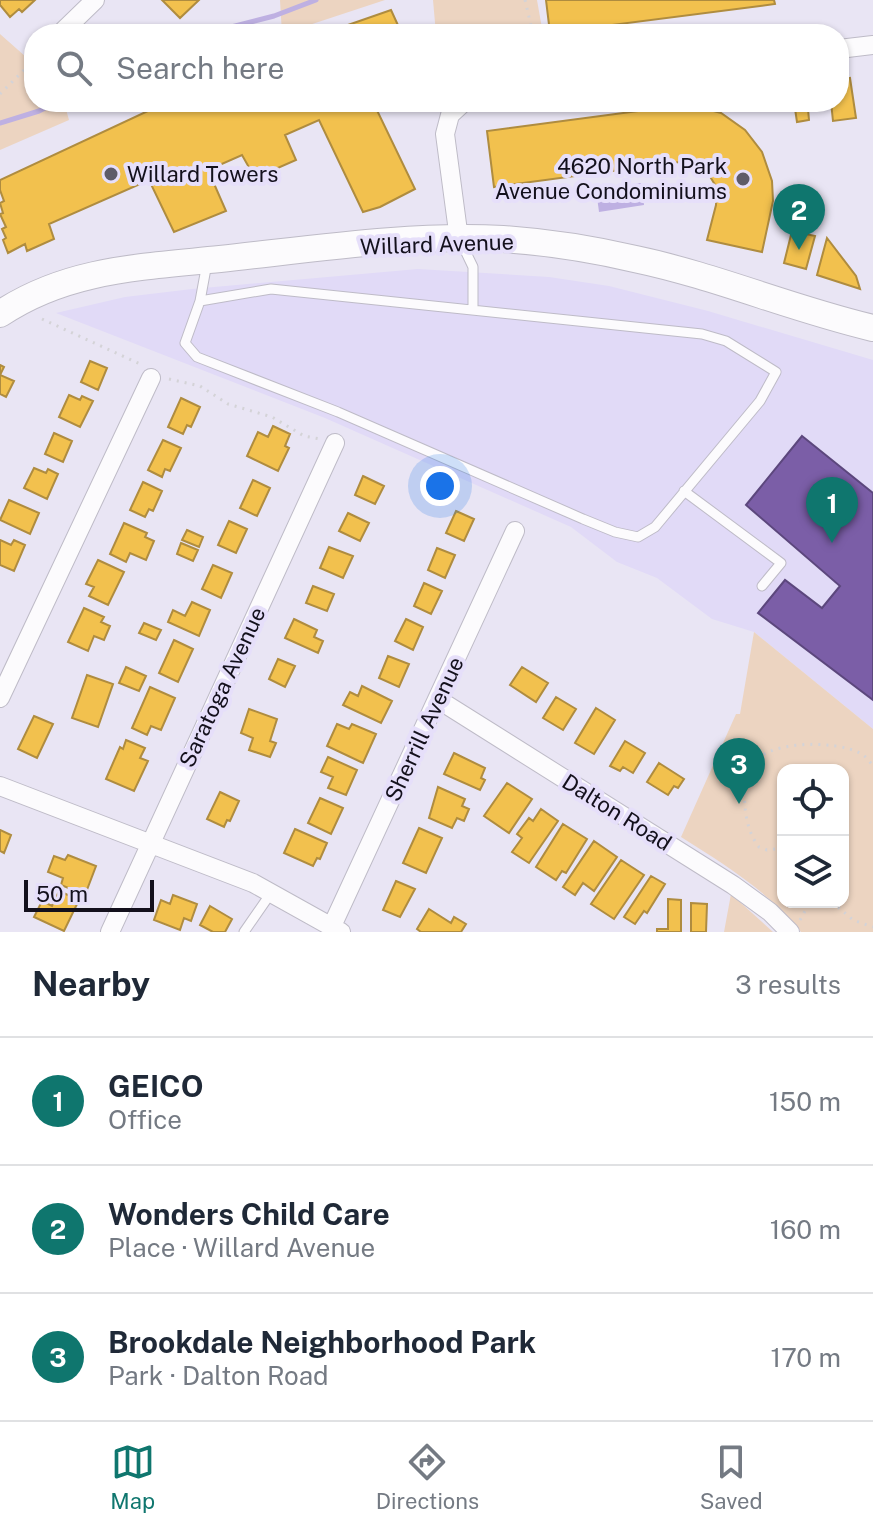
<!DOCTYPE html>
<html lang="en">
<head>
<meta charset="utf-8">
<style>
	body { margin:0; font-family:"Public Sans",sans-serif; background:#f6f6f7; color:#1f2937 }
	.controls { position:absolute; right:24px; bottom:24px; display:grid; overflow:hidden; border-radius:16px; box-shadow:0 2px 6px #0004 }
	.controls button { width:72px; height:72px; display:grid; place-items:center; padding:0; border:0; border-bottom:2px solid #e0e1e3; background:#fff; color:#1f2937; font:40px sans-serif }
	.scale { position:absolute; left:24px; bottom:20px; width:130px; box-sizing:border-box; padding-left:8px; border:4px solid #13101c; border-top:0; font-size:22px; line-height:28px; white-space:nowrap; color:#13101c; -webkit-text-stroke:6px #e6dffa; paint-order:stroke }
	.you { position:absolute; left:440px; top:486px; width:28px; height:28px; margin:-20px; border:6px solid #fff; border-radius:50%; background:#1a73e8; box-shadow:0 0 0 12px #1a73e833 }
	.badge { display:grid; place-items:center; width:52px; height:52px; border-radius:50%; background:#0f766e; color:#fff; font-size:26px; font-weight:700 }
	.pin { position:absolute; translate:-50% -66px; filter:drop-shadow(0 2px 4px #0008) }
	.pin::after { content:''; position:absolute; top:42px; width:28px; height:24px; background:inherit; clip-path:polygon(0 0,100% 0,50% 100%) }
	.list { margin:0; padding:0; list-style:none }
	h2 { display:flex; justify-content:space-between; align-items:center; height:104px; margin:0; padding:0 32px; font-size:34px }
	h2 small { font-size:26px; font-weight:400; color:#747a83 }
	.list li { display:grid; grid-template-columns:52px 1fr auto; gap:24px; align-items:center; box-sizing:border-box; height:128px; padding:0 32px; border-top:2px solid #e0e1e3 }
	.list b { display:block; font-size:30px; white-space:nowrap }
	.list p { margin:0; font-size:26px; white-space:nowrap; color:#747a83 }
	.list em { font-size:26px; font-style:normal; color:#747a83 }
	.icon { flex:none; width:44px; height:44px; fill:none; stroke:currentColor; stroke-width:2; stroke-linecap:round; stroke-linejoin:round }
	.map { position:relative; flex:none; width:873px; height:932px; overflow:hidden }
	.search { position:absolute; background:#fff; box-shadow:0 2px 6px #0004; left:24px; right:24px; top:24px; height:88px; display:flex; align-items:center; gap:20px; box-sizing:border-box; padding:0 28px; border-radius:32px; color:#747a83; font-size:30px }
	.sheet { height:488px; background:#fff }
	nav { display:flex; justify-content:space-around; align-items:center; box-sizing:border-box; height:112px; border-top:2px solid #e0e1e3; background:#fff; font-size:22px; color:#747a83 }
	nav a { display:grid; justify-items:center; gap:4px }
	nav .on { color:#0f766e }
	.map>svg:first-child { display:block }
	.built { fill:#e1daf7 }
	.green { fill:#ecd4c1; fill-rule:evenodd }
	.water { fill:#beb0e2 }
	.homes { fill:#f2c14e; stroke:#af8c3f; stroke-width:2 }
	.offices { fill:#7b5ea7; stroke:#5c477d; stroke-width:2 }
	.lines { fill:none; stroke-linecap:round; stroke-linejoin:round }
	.stream { stroke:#beb0e2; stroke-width:5 }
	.lane-casing { stroke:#bebbc7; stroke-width:11 }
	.street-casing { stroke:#bebbc7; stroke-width:20 }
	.secondary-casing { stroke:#bebbc7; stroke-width:28 }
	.path { stroke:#d4d3d7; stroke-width:3; stroke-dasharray:2 6; stroke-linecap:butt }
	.lane { stroke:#fcfbfd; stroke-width:9 }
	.street { stroke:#fcfbfd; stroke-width:18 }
	.secondary { stroke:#fcfbfd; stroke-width:26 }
	.poi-dot { fill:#5e5b68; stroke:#e6dffa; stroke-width:3 }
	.labels { text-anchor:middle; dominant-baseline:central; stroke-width:8; stroke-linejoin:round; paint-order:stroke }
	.poi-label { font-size:22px; fill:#13101c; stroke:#e6dffa; text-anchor:end }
	.street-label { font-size:22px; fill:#13101c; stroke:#e6dffa }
</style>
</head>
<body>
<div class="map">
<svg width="873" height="932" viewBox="0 0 873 932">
	<rect width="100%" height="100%" fill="#e9e5f4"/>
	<path class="built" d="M 418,269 L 549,277 L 609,286 L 708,311 L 873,360 L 873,729 L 754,632 L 712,619 L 657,578 L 617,562 L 571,527 L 325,418 L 56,313 L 125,297 L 192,289 Z"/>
	<path class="green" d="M 280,0 L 385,0 L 282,34 Z
		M 433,0 L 537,0 L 543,34 L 436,34 Z
		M 0,34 L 34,64 L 34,102 L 64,102 L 69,120 L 0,150 Z
		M 754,632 L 873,729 L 873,932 L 801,932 C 769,892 724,864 681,837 L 736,714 L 740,714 ZM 783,770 L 843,770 L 843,902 L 783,902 Z
		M 731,894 L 773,932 L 724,932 Z"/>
	<path class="water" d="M 641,183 L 644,205 L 599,212 L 596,189 Z"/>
	<path class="homes" d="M 0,0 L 35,0 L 22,12 L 19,9 L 10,17 L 0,5 Z
		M 162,0 L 199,0 L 180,18 Z
		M 546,0 L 774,0 L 775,4 L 550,33 Z
		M 391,10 L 402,34 L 322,34 Z
		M 850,78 L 856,118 L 833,121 L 831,102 L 839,102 L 839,80 Z
		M 167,102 L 373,102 L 415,189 L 380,207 L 363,212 L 319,120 L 285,135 L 296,160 L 255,178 L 242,155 L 208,170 L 226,211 L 174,232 L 149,180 L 49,224 L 54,239 L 27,251 L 25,244 L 8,253 L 3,240 L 6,238 L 2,229 L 6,227 L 0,214 L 3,213 L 0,203 L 4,201 L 0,190 L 0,180 Z
		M 794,102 L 812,102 L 812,108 L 808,109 L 809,120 L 797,122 Z
		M 676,106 L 695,106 L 721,113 L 745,130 L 762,152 L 772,181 L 773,201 L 762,252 L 707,240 L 716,205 L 717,188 L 706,170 L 687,161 L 494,187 L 487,131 Z
		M 792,231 L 815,236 L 806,269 L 784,263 Z
		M 827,238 L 856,276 L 860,289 L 817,275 Z
		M 90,361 L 107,368 L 98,390 L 81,382 Z
		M 0,365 L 4,367 L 0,375 L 14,381 L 6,397 L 0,394 Z
		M 69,395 L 80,400 L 82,396 L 93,401 L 80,427 L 59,417 Z
		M 181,398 L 200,407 L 191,427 L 187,425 L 183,434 L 168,427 Z
		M 273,426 L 290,434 L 285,446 L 289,448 L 278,471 L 247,456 L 258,432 L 268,437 Z
		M 54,433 L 72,441 L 63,462 L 45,454 Z
		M 163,440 L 181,448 L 170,471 L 165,469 L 162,477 L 148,470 Z
		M 34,468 L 46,473 L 48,469 L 58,474 L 47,499 L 24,488 Z
		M 363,476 L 384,486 L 375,504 L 355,495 Z
		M 253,480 L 270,488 L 257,516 L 240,508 Z
		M 143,482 L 162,491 L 153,511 L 149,509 L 145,517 L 130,510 Z
		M 9,500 L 39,513 L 30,534 L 0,520 Z
		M 456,511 L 474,519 L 464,541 L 446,533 Z
		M 348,513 L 369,523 L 360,541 L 339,531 Z
		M 229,521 L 247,529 L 236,553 L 218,545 Z
		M 124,523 L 147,533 L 145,537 L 154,541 L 146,560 L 130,553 L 126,562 L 110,554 Z
		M 187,530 L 203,537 L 199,547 L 182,540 Z
		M 0,540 L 11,545 L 14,540 L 25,545 L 14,571 L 0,565 Z
		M 181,543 L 198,550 L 193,561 L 177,554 Z
		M 329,547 L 353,556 L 343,578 L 320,568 Z
		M 437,548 L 455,555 L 445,578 L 428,570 Z
		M 98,560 L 124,572 L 108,605 L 89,596 L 94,587 L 86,584 Z
		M 213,565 L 232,573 L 221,598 L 202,589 Z
		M 424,583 L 442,591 L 431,614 L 414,606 Z
		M 313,586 L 334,594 L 327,611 L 306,603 Z
		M 192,602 L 210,610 L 199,636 L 168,622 L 173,610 L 185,616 Z
		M 84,608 L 104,617 L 101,622 L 110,626 L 104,640 L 94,636 L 88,651 L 68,642 Z
		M 294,619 L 317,630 L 314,637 L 323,641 L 318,653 L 285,638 Z
		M 406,619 L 423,627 L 413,650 L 395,641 Z
		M 144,623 L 161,630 L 156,640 L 139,633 Z
		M 174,640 L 193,649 L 178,682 L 159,673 Z
		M 388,656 L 409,664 L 399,687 L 379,678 Z
		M 278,659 L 295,666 L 285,687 L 269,679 Z
		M 126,667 L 146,676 L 139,691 L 119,683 Z
		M 522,667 L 548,683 L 536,702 L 510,685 Z
		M 87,675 L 113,684 L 98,727 L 72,718 Z
		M 362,686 L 392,701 L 381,723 L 343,705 L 350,692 L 358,696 Z
		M 150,687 L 175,698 L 161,730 L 151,726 L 147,735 L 132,728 Z
		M 556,697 L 576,709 L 563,730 L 543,718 Z
		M 596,708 L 615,720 L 594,754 L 575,743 Z
		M 249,709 L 277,719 L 270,741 L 276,743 L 270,757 L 249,750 L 253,738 L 241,733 Z
		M 34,716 L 53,724 L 37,758 L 18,749 Z
		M 337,724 L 349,729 L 352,724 L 376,734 L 363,763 L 327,746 Z
		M 126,740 L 145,748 L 140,758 L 148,761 L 134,791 L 106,779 L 120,747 L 123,749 Z
		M 625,741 L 645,753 L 633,773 L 623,767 L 620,771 L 610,766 Z
		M 454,753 L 485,768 L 481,778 L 485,780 L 480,790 L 444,774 Z
		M 328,757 L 357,770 L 346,795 L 328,788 L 333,777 L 321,772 Z
		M 659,763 L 684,779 L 678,788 L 674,786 L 668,795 L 647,782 Z
		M 507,783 L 532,799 L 509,833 L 484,816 Z
		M 438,787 L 465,799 L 462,806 L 469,809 L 464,821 L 457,818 L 452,828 L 429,818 Z
		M 220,792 L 239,801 L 230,821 L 227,820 L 224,827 L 207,819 Z
		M 320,798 L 343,808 L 331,834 L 308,823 Z
		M 541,809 L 558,821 L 529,863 L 512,852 L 522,838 L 517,834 L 529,818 L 533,821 Z
		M 563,824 L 587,839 L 566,873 L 562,871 L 556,880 L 536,867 Z
		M 419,828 L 442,838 L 426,873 L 403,863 Z
		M 295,829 L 327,843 L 320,859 L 317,858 L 313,866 L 284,853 Z
		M 0,830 L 11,835 L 4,853 L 0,851 Z
		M 594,841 L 617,857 L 594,891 L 583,883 L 575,895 L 563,887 Z
		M 68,855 L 96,866 L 85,895 L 61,885 L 63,878 L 48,872 L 54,856 L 65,860 Z
		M 621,860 L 644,875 L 614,919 L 591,904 Z
		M 651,876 L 665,884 L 647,913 L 644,911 L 635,924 L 624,917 Z
		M 396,881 L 415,889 L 400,917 L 383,910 Z
		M 59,891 L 79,900 L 64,931 L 34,917 L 42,901 L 52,906 Z
		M 173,895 L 197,904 L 191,921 L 184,918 L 180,930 L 154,920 L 161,900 L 170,904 Z
		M 668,899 L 681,900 L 681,932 L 657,932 L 657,929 L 668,929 Z
		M 691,903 L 707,904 L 706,932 L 691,932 Z
		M 210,906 L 232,919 L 225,932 L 213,932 L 200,925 Z
		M 429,909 L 451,923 L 454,917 L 466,924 L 461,932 L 421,932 L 417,929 Z"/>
	<path class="offices" d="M 802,436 L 873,493 L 873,700 L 758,613 L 785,580 L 822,608 L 840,586 L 746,505 Z"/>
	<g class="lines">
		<path class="stream" d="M 204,34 L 274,16 L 316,0
			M 0,123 L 39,111 L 56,102"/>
		<g class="lane-casing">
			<path id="lane" d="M 460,240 L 473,267 L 473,309
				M 200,301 L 271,289 L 702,334 L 726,341 L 776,372 L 760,401 L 655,527 L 638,537 L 615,532 L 583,519 L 338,412 L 197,357 L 185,343 L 200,301 L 207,263
				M 684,491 L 781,563 L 762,586
				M 244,932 L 271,893"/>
		</g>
		<g class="street-casing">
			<path id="street" d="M 60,34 L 95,0
				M 839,49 L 873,45
				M 459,239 L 445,134 L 450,115 L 464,102
				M 0,698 L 151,378
				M 439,700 L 733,885 L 770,912 L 790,932
				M 0,786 L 253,883 L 341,932
				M 332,926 L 515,531
				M 110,932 L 335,443"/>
		</g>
		<g class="secondary-casing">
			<path id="secondary" d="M 0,314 C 67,269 142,267 220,259 C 313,249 410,234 503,239 C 547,242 592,249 635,259 C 716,276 792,309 873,328"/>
		</g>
		<path class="path" d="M 525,0 L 533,34
			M 0,94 L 34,60
			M 42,319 L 140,364
			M 169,379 L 200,386 L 228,404 L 272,417 L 304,436 L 320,439
			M 783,848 L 767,850 L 759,847 C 750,836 746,820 745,806 C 744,795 743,779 748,769 C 763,739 835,740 860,753 C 865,755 869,761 873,766
			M 832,902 L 853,920 L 873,927
			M 800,920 L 810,902"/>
		<use href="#lane" class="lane"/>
		<use href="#street" class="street"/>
		<use href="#secondary" class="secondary"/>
	</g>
	<g class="poi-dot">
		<circle cx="111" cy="174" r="8"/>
		<circle cx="743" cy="179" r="8"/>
	</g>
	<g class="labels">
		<g class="poi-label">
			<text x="727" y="166">4620 North Park<tspan x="727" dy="25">Avenue Condominiums</tspan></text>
			<text x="127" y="174" text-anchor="start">Willard Towers</text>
		</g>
		<g class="street-label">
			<text transform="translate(437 244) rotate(-2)">Willard Avenue</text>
			<text transform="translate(222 687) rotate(-65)">Saratoga Avenue</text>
			<text transform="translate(424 729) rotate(-65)">Sherrill Avenue</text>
			<text transform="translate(617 812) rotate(32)">Dalton Road</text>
		</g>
	</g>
</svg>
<div class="controls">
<button><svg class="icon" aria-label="locate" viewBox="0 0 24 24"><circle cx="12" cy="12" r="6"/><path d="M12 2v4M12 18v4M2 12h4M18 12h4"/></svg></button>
<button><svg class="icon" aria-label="layers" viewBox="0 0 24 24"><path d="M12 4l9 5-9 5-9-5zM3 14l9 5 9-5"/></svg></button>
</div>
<div class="scale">50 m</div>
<div class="you"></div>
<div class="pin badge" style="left:832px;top:543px">1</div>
<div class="pin badge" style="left:799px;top:250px">2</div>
<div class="pin badge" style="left:739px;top:804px">3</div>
<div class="search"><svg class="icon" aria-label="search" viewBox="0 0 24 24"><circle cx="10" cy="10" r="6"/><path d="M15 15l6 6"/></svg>Search here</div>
</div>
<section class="sheet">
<h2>Nearby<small>3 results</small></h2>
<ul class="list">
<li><span class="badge">1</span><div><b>GEICO</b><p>Office</p></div><em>150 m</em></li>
<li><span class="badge">2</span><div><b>Wonders Child Care</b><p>Place · Willard Avenue</p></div><em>160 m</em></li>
<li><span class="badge">3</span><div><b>Brookdale Neighborhood Park</b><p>Park · Dalton Road</p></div><em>170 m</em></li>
</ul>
</section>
<nav>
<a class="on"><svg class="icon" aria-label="map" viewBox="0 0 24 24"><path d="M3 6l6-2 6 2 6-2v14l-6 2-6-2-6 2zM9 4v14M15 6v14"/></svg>Map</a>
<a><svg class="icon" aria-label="directions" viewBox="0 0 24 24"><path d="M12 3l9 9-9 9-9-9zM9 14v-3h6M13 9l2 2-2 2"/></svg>Directions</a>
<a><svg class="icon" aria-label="saved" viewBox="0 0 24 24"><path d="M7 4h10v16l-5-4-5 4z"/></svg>Saved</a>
</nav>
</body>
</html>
